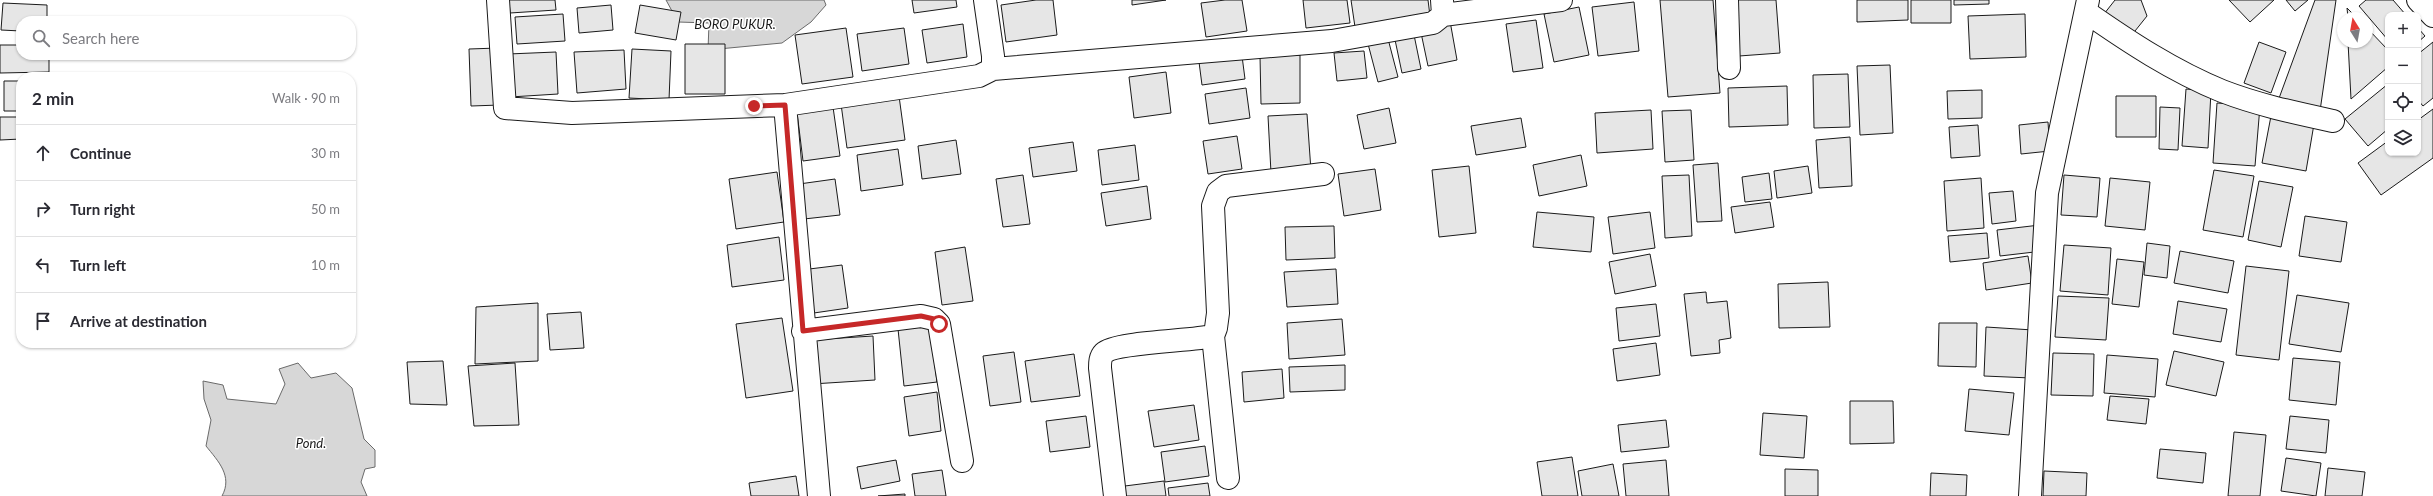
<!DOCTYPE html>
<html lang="en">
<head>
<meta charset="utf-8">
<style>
	body { margin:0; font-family:Lato,sans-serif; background:#f2f2f3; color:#2b2b33 }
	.controls { position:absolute; right:12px; top:12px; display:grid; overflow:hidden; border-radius:8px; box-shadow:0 1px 3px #0004 }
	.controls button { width:36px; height:36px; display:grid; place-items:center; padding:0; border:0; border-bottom:1px solid #e1e1e2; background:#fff; color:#2b2b33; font:20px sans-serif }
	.compass { position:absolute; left:2337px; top:12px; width:36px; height:36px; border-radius:50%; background:#fff; box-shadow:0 1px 3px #0004; rotate:349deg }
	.stop { position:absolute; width:12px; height:12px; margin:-9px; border:3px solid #c62828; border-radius:50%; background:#fff }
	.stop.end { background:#c62828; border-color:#fff; box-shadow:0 1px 4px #0008 }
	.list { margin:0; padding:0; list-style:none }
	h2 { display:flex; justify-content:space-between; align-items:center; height:52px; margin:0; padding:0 16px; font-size:17px }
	h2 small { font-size:13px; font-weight:400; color:#7c7c81 }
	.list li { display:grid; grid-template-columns:26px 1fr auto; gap:12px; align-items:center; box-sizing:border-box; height:56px; padding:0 16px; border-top:1px solid #e1e1e2 }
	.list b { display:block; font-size:15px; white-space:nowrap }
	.list em { font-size:13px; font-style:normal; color:#7c7c81 }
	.icon { flex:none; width:22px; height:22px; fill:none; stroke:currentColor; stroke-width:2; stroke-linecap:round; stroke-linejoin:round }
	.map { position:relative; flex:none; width:2433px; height:496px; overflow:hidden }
	.search { position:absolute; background:#fff; box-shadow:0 1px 3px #0004; left:16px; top:16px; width:340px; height:44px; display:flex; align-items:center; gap:10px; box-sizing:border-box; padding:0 14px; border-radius:16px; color:#7c7c81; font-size:15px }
	.panel { position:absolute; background:#fff; box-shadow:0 1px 3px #0004; left:16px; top:72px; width:340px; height:276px; border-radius:16px }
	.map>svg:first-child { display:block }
	.water { fill:#d7d7d7; stroke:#6a6a6a }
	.building { fill:#e6e6e6; stroke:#1a1a1a }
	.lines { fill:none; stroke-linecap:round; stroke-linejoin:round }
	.minor-casing { stroke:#1a1a1a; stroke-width:24 }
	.minor { stroke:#fff; stroke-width:22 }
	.route { stroke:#c62828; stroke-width:5 }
	.labels { text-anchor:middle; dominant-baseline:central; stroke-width:3; stroke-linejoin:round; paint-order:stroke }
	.water-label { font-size:13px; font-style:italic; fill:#1a1a1a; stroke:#fff }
</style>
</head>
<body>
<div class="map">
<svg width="2433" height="496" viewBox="0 0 2433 496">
	<rect width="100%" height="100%" fill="#fff"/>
	<path class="water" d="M 666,0 L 824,0 L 826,5 L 811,22 L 782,43 L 708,50 L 709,23 L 678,22 Z
		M 298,363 L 311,378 L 336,373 L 352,388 L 364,439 L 375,450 L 375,467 L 365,469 L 361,482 L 367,496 L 222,496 C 233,476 218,461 206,446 L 211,420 L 204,399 L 203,381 L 223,385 L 227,399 L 276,404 L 285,384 L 279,369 Z"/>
	<path class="building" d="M 509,0 L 555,0 L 556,10 L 510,13 Z
		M 912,0 L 956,0 L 957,7 L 914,13 Z
		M 1036,0 L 1053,0 L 1057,35 L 1006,42 L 1001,5 Z
		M 1132,0 L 1166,0 L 1132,5 Z
		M 1225,0 L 1242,0 L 1247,31 L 1206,37 L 1201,3 Z
		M 1303,0 L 1347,0 L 1350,23 L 1306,28 Z
		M 1351,0 L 1428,0 L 1430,16 L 1355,27 Z
		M 1660,0 L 1713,0 L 1720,93 L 1668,97 Z
		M 1734,0 L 1776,0 L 1780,53 L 1739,56 Z
		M 1857,0 L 1908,0 L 1908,20 L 1857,22 Z
		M 1911,0 L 1951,0 L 1951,23 L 1911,23 Z
		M 1954,0 L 1989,0 L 1989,4 L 1954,5 Z
		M 2115,0 L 2141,0 L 2147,16 L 2131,36 L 2104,14 Z
		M 2229,0 L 2274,0 L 2250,22 Z
		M 2286,0 L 2308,0 L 2295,11 Z
		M 2315,0 L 2336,0 L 2320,111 L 2278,101 Z
		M 2366,0 L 2393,0 L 2406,15 L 2388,15 L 2388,40 L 2359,6 Z
		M 1634,2 L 1639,51 L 1598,56 L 1592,7 Z
		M 3,3 L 47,5 L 47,21 L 21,21 L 21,31 L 1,30 Z
		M 611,5 L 613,30 L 579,33 L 577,8 Z
		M 640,5 L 681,12 L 676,40 L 635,33 Z
		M 1579,7 L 1589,55 L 1554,62 L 1544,14 Z
		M 2347,8 L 2357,18 L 2348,18 Z
		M 563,14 L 565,41 L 517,44 L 515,17 Z
		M 2025,14 L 2026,57 L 1970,59 L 1968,16 Z
		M 1536,20 L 1543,68 L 1513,72 L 1506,24 Z
		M 1450,21 L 1457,60 L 1428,66 L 1420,28 Z
		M 963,24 L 967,57 L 927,63 L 922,30 Z
		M 846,28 L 853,77 L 802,84 L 795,35 Z
		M 904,28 L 909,64 L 862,71 L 857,34 Z
		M 2367,28 L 2388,50 L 2388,67 L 2351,99 L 2348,42 L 2367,42 Z
		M 2418,28 L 2425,36 L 2418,42 Z
		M 1413,30 L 1421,69 L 1402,73 L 1394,35 Z
		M 1387,35 L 1398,77 L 1378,82 L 1367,40 Z
		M 2259,42 L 2286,52 L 2271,93 L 2244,83 Z
		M 2433,42 L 2433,98 L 2423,106 L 2418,100 L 2418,54 Z
		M 685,44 L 725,44 L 725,94 L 685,94 Z
		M 0,45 L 21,45 L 21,55 L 49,55 L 49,72 L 0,73 Z
		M 498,48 L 500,105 L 471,106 L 469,49 Z
		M 632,49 L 671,51 L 669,100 L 629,98 Z
		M 624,50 L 626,89 L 577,93 L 574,52 Z
		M 1364,51 L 1367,78 L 1337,81 L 1334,53 Z
		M 556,52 L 558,94 L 510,97 L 508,54 Z
		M 1300,55 L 1300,103 L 1261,104 L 1260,56 Z
		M 1242,56 L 1245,79 L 1202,85 L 1199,62 Z
		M 1890,65 L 1893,133 L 1860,135 L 1857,66 Z
		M 1166,72 L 1171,113 L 1134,118 L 1129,77 Z
		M 1848,74 L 1850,127 L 1814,128 L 1813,75 Z
		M 4,81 L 21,81 L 21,111 L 4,111 Z
		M 2388,84 L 2388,129 L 2368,146 L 2345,119 Z
		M 1787,86 L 1788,125 L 1729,127 L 1728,88 Z
		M 1246,88 L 1250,118 L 1209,124 L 1205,94 Z
		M 2186,89 L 2211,91 L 2208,148 L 2182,146 Z
		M 1982,90 L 1982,118 L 1948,119 L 1947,91 Z
		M 899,96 L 905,140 L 847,148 L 841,104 Z
		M 2116,96 L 2156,96 L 2156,137 L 2116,137 Z
		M 2217,103 L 2260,106 L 2255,166 L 2213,163 Z
		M 833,107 L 840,156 L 803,161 L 797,112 Z
		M 2160,107 L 2180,108 L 2178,150 L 2159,149 Z
		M 1389,108 L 1396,143 L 1364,149 L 1357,115 Z
		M 2433,109 L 2433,158 L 2381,195 L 2358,163 L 2388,141 L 2388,153 L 2418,153 L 2418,120 Z
		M 1651,110 L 1653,149 L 1597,153 L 1595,113 Z
		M 1691,110 L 1694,160 L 1665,162 L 1662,111 Z
		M 1307,114 L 1311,171 L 1271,173 L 1268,116 Z
		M 2271,116 L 2314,124 L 2306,171 L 2262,163 Z
		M 0,117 L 21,117 L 21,139 L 0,140 Z
		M 1521,118 L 1526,147 L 1476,155 L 1471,126 Z
		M 2048,122 L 2050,151 L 2021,154 L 2019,125 Z
		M 1978,125 L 1980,156 L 1951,158 L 1949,127 Z
		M 1237,136 L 1242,169 L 1208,174 L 1203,141 Z
		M 1850,137 L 1852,186 L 1819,188 L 1816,140 Z
		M 956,140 L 961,174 L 922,179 L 918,146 Z
		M 1073,142 L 1077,171 L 1033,177 L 1029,148 Z
		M 1135,145 L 1139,180 L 1102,185 L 1098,150 Z
		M 898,149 L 903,185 L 861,191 L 857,155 Z
		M 1581,155 L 1587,186 L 1539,196 L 1533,165 Z
		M 1718,163 L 1722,221 L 1697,222 L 1693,165 Z
		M 1469,166 L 1476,233 L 1439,237 L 1432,170 Z
		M 1808,166 L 1812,193 L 1777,198 L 1774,171 Z
		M 1375,169 L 1381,210 L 1344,216 L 1338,174 Z
		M 2214,170 L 2254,176 L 2243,237 L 2203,230 Z
		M 777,172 L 784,222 L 736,229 L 729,179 Z
		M 1769,173 L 1772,199 L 1745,202 L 1742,177 Z
		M 1023,175 L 1030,224 L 1003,227 L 996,179 Z
		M 1689,175 L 1692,236 L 1665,238 L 1662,176 Z
		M 2064,175 L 2100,178 L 2097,217 L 2061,215 Z
		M 1981,178 L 1984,228 L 1947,231 L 1944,181 Z
		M 2110,178 L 2150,182 L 2145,230 L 2105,226 Z
		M 835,179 L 840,215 L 804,219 L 799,184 Z
		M 2259,181 L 2293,187 L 2281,247 L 2248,240 Z
		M 1147,186 L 1151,219 L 1106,226 L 1101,193 Z
		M 2013,191 L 2016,221 L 1992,224 L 1989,193 Z
		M 1770,202 L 1774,227 L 1735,233 L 1731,207 Z
		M 1537,212 L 1594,217 L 1591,252 L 1533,247 Z
		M 1650,212 L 1655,248 L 1613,254 L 1608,217 Z
		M 2305,216 L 2347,222 L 2341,262 L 2299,256 Z
		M 2040,225 L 2043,251 L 2000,256 L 1997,230 Z
		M 1334,226 L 1335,258 L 1286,260 L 1285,227 Z
		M 1987,233 L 1989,258 L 1950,262 L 1948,236 Z
		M 779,237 L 784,280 L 732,287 L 727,245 Z
		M 2147,243 L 2170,246 L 2167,278 L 2144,275 Z
		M 2064,245 L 2111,248 L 2108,295 L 2060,291 Z
		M 965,247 L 973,301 L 942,305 L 935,252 Z
		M 2180,251 L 2234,261 L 2228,293 L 2174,283 Z
		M 1650,254 L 1656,286 L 1615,294 L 1609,262 Z
		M 2028,256 L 2032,283 L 1986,290 L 1983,263 Z
		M 2117,259 L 2144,262 L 2139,307 L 2112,304 Z
		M 842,265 L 848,308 L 807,314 L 801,270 Z
		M 2246,266 L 2289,271 L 2279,360 L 2236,355 Z
		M 1336,269 L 1338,304 L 1287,307 L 1284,272 Z
		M 1828,282 L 1830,327 L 1779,328 L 1778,284 Z
		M 1706,292 L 1707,303 L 1727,301 L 1731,338 L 1719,340 L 1720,353 L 1691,356 L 1684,294 Z
		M 2297,295 L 2349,303 L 2341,352 L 2289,344 Z
		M 2058,296 L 2109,298 L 2106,340 L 2055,337 Z
		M 2178,301 L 2227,309 L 2221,342 L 2173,334 Z
		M 538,303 L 538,361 L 475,364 L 476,307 Z
		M 1656,304 L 1660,336 L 1619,341 L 1616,308 Z
		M 581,312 L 584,348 L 550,350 L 547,314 Z
		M 782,318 L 793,391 L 746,398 L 736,324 Z
		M 1342,319 L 1345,355 L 1289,359 L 1287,323 Z
		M 1939,323 L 1977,323 L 1976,367 L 1938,366 Z
		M 930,325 L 937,382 L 904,386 L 898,329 Z
		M 1986,327 L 2033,330 L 2031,378 L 1984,376 Z
		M 873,336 L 875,380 L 812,384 L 810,340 Z
		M 1656,343 L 1660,375 L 1617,381 L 1613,349 Z
		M 2174,351 L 2224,362 L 2216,396 L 2166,385 Z
		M 1014,352 L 1021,402 L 990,406 L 983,356 Z
		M 2053,353 L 2094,354 L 2093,396 L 2051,395 Z
		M 1074,354 L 1080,396 L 1031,402 L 1025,361 Z
		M 2107,355 L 2158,359 L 2155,397 L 2104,393 Z
		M 2293,358 L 2340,362 L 2336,405 L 2289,400 Z
		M 443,361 L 447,405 L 410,404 L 407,362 Z
		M 515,363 L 519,425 L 474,426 L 468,366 Z
		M 1345,365 L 1345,390 L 1290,392 L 1289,367 Z
		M 1282,369 L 1284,398 L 1244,402 L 1242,372 Z
		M 1969,389 L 2014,393 L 2009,435 L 1965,431 Z
		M 937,392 L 941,431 L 909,436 L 904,397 Z
		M 2110,396 L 2149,399 L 2146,424 L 2107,420 Z
		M 1850,401 L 1893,401 L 1894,443 L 1850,444 Z
		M 1194,405 L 1199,440 L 1154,447 L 1148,411 Z
		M 1763,413 L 1807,416 L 1804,458 L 1760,455 Z
		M 1086,416 L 1090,447 L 1050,452 L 1046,421 Z
		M 2290,416 L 2329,420 L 2326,453 L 2286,449 Z
		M 1666,420 L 1669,447 L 1621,452 L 1618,425 Z
		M 2234,432 L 2266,435 L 2260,496 L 2228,496 Z
		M 1205,446 L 1209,476 L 1165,482 L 1161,452 Z
		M 2160,449 L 2206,453 L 2203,483 L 2157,478 Z
		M 1572,457 L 1578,496 L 1542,496 L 1537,462 Z
		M 2286,458 L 2321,463 L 2316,496 L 2281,491 Z
		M 896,460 L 900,481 L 861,489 L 857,467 Z
		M 1666,460 L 1669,496 L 1626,496 L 1623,464 Z
		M 1613,464 L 1619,496 L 1582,496 L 1578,471 Z
		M 2328,468 L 2365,472 L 2362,496 L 2325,496 Z
		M 1785,469 L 1818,470 L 1818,496 L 1785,496 Z
		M 942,470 L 946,496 L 915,496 L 912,474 Z
		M 2044,471 L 2087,473 L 2086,496 L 2043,496 Z
		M 1931,473 L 1967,475 L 1966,496 L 1930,496 Z
		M 796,476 L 799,496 L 751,496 L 749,483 Z
		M 1164,481 L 1166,496 L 1119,496 L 1117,487 Z
		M 1208,483 L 1210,496 L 1169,496 L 1168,488 Z
		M 905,494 L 905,496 L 878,496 Z"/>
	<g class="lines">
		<g class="minor-casing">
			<path id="minor" d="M 498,0 L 505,108 L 572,113 L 785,105 L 979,76 L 993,69 L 993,56 L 985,0
				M 1727,0 L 1729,68
				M 2418,0 L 2433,16
				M 2086,12 C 2129,42 2173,71 2222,91 C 2258,105 2296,113 2333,121
				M 1443,15 L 1561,0
				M 993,69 L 1332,41 L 1433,23 L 1443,15 L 1442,0
				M 785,105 L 819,496
				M 803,331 L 921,316 L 934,319 L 939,324 L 962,461
				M 1213,336 L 1228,478
				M 1115,496 L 1100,368 C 1100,363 1100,357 1104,353 C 1115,342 1192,341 1213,336 L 1216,328 L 1218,313 L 1213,206 L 1218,192 L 1226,186 L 1323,174
				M 2030,496 L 2047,193 L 2088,0"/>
		</g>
		<use href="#minor" class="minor"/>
	</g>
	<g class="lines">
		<path class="route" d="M 754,106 L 785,105 L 803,331 L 921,316 L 934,319 L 939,324"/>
	</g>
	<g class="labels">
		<g class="water-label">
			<text x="735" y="24">BORO PUKUR.</text>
			<text x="311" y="443">Pond.</text>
		</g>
	</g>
</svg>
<div class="controls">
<button>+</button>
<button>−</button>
<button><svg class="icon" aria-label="locate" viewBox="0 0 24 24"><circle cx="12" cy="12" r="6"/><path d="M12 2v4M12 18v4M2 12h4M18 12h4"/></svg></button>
<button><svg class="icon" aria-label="layers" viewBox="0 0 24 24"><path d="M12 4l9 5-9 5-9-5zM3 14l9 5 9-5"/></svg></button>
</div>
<svg class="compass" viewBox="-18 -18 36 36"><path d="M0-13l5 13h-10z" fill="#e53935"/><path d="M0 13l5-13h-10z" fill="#7c7c81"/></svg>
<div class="stop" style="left:939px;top:324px"></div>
<div class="stop end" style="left:754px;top:106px"></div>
<div class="search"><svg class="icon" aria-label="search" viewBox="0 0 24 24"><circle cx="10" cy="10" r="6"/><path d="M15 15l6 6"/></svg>Search here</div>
<section class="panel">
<h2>2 min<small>Walk · 90 m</small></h2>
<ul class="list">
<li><svg class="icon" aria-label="ahead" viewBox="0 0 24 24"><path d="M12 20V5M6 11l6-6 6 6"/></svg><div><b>Continue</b></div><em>30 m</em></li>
<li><svg class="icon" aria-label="right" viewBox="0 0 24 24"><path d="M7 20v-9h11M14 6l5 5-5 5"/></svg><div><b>Turn right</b></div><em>50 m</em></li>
<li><svg class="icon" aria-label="left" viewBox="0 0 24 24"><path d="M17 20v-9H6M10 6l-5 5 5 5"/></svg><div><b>Turn left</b></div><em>10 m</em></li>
<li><svg class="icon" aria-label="arrive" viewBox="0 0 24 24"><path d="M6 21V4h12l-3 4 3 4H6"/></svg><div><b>Arrive at destination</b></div></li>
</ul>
</section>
</div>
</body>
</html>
